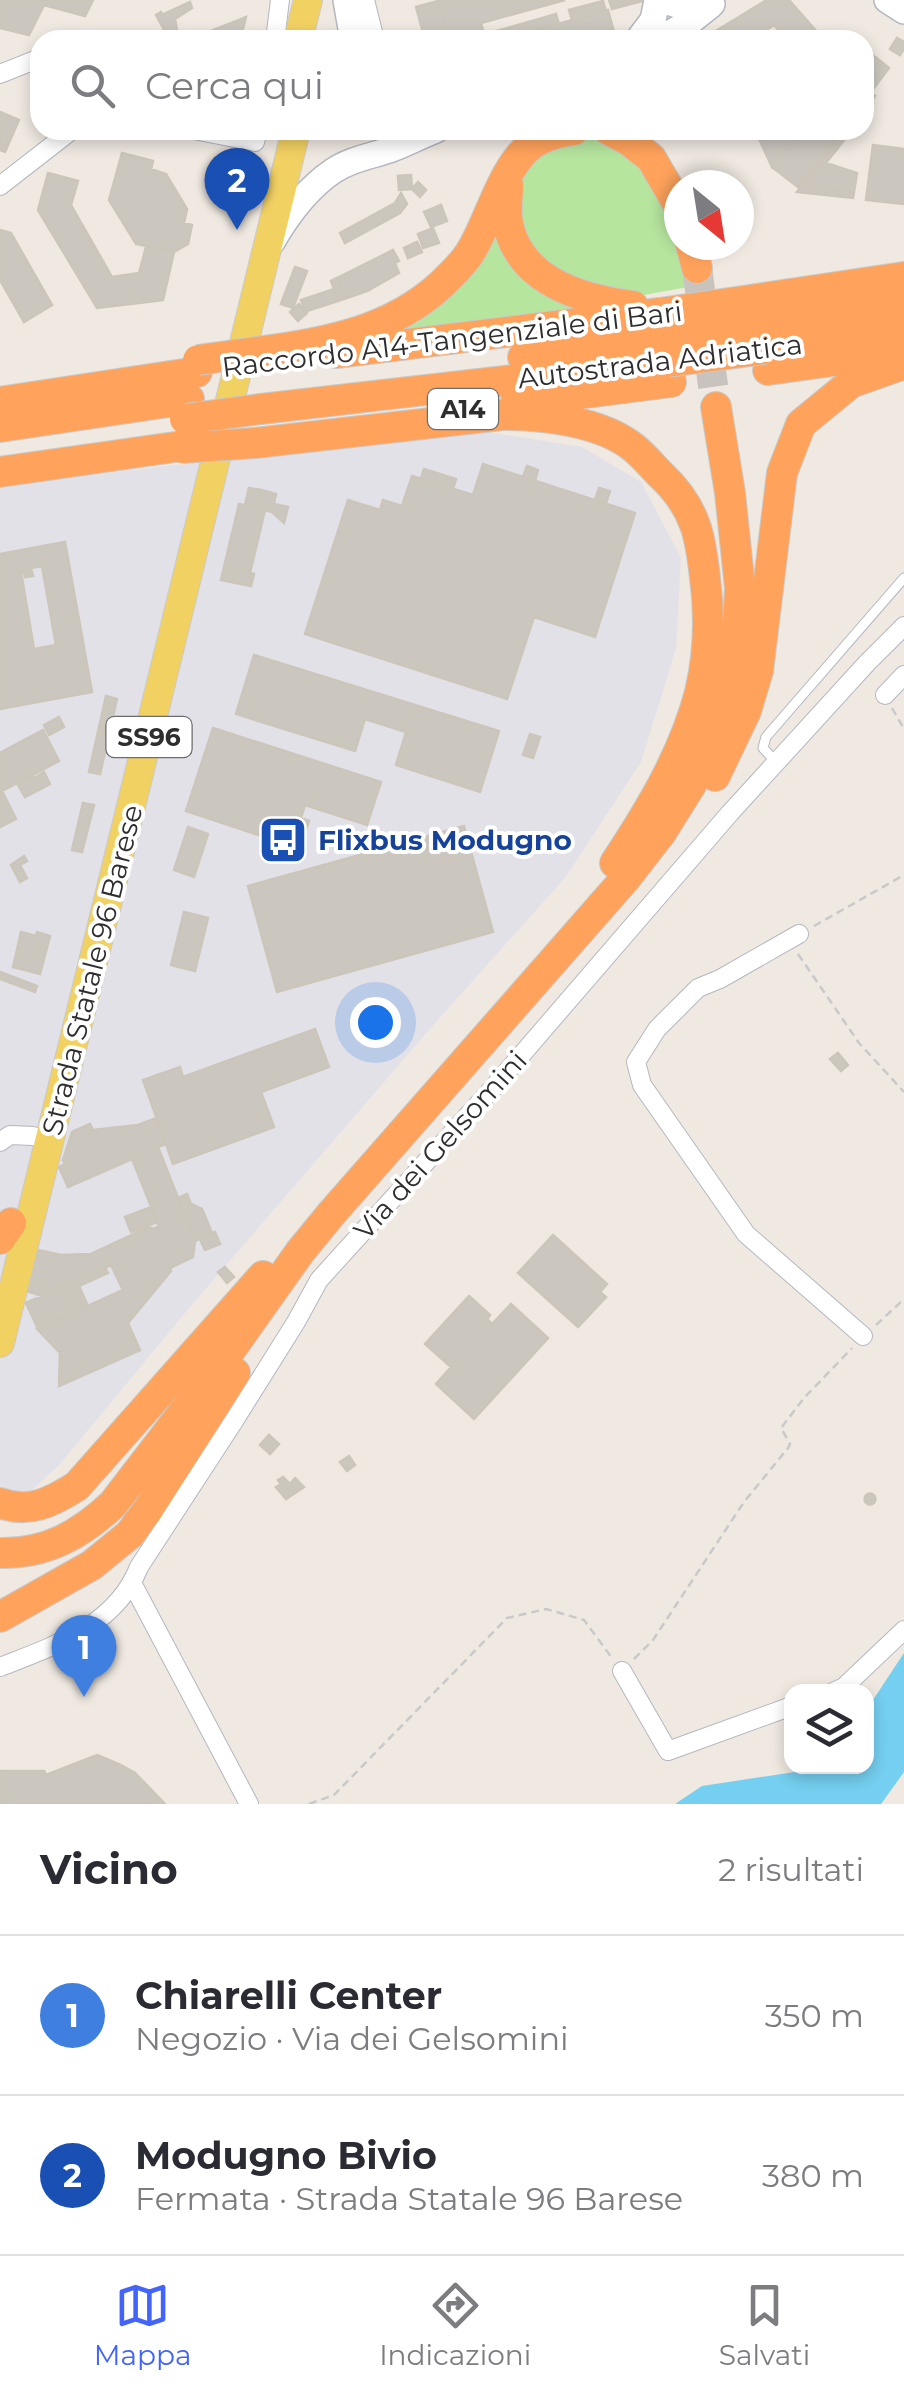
<!DOCTYPE html>
<html lang="it">
<head>
<meta charset="utf-8">
<style>
	body { margin:0; font-family:Montserrat,sans-serif; background:#f7f7f7; color:#2b2b33 }
	.controls { position:absolute; right:30px; bottom:30px; display:grid; overflow:hidden; border-radius:20px; box-shadow:0 5px 15px #0003 }
	.controls button { width:90px; height:90px; display:grid; place-items:center; padding:0; border:0; border-bottom:2px solid #e1e1e2; background:#fff; color:#2b2b33; font:50px sans-serif }
	.compass { position:absolute; left:664px; top:170px; width:90px; height:90px; border-radius:50%; background:#fff; box-shadow:0 5px 15px #0003; rotate:150deg }
	.you { position:absolute; left:375px; top:1022px; width:35px; height:35px; margin:-25px; border:8px solid #fff; border-radius:50%; background:#1a73e8; box-shadow:0 0 0 15px #1a73e833 }
	.badge { display:grid; place-items:center; width:65px; height:65px; border-radius:50%; background:#4264fb; color:#fff; font-size:32px; font-weight:700 }
	.pin { position:absolute; translate:-50% -82px; filter:drop-shadow(0 2px 5px #0008) }
	.pin::after { content:''; position:absolute; top:52px; width:35px; height:30px; background:inherit; clip-path:polygon(0 0,100% 0,50% 100%) }
	.list { margin:0; padding:0; list-style:none }
	h2 { display:flex; justify-content:space-between; align-items:center; height:130px; margin:0; padding:0 40px; font-size:42px }
	h2 small { font-size:32px; font-weight:400; color:#7c7c81 }
	.list li { display:grid; grid-template-columns:65px 1fr auto; gap:30px; align-items:center; box-sizing:border-box; height:160px; padding:0 40px; border-top:2px solid #e1e1e2 }
	.list b { display:block; font-size:38px; white-space:nowrap }
	.list p { margin:0; font-size:32px; white-space:nowrap; color:#7c7c81 }
	.list em { font-size:32px; font-style:normal; color:#7c7c81 }
	.icon { flex:none; width:55px; height:55px; fill:none; stroke:currentColor; stroke-width:2; stroke-linecap:round; stroke-linejoin:round }
	.map { position:relative; flex:none; width:904px; height:1804px; overflow:hidden }
	.search { position:absolute; background:#fff; box-shadow:0 5px 15px #0003; left:30px; right:30px; top:30px; height:110px; display:flex; align-items:center; gap:25px; box-sizing:border-box; padding:0 35px; border-radius:30px; color:#7c7c81; font-size:38px }
	.sheet { height:450px; background:#fff }
	nav { display:flex; justify-content:space-around; align-items:center; box-sizing:border-box; height:140px; border-top:2px solid #e1e1e2; background:#fff; font-size:28px; color:#7c7c81 }
	nav a { display:grid; justify-items:center; gap:5px }
	nav .on { color:#4264fb }
	.map>svg:first-child { display:block }
	.industrial { fill:#e3e1e8 }
	.green { fill:#b6e59e }
	.water { fill:#75cff0 }
	.building { fill:#cbc7bf; stroke:#cbc5ba; stroke-width:2.5; fill-rule:evenodd }
	.lines { fill:none; stroke-linecap:round; stroke-linejoin:round }
	.highway-tunnel { stroke:#c8c4bd; stroke-width:30; stroke-dasharray:30 15; stroke-linecap:butt }
	.lane-casing { stroke:#b4b7c1; stroke-width:11 }
	.street-casing { stroke:#b4b7c1; stroke-width:20 }
	.secondary-casing { stroke:#b4b7c1; stroke-width:28 }
	.primary-casing { stroke:#c9c9c9; stroke-width:30 }
	.highway-casing { stroke:#c9c9c9; stroke-width:32 }
	.path { stroke:#c9c9c9; stroke-width:2.5; stroke-dasharray:8 5; stroke-linecap:butt }
	.lane { stroke:#fff; stroke-width:9 }
	.street { stroke:#fff; stroke-width:18 }
	.secondary { stroke:#fff; stroke-width:25 }
	.primary { stroke:#f2d163; stroke-width:28 }
	.highway { stroke:#ffa35c; stroke-width:30 }
	.highway-bridge-casing { stroke:#c9c9c9; stroke-width:32; stroke-linecap:butt }
	.highway-bridge { stroke:#ffa35c; stroke-width:30 }
	.labels { text-anchor:middle; dominant-baseline:central; stroke-width:8; stroke-linejoin:round; paint-order:stroke }
	.shield { fill:#fff; stroke:#6d6d6d; stroke-width:2.5 }
	.shield-label { font-size:25px; font-weight:bold; fill:#2e2e2e }
	.street-label { font-size:28px; fill:#2e2e2e; stroke:#fff }
	.transit-label { font-size:28px; font-weight:bold; fill:#164399; stroke:#fff; text-anchor:start }
</style>
</head>
<body>
<div class="map">
<svg width="904" height="1804" viewBox="0 0 904 1804">
	<rect width="100%" height="100%" fill="#efe9e1"/>
	<path class="industrial" d="M 474,430 L 582,447 L 641,482 L 681,558 L 676,649 L 641,762 L 565,878 L 435,1023 L 190,1307 L 59,1465 L 0,1519 L 0,489 L 30,482 Z"/>
	<path class="green" d="M 595,139 C 604,143 616,146 624,152 C 667,185 683,236 688,287 L 633,297 L 603,296 L 531,257 L 514,182 L 524,164 L 569,140 Z
		M 496,234 C 510,276 537,284 573,304 L 573,310 L 384,333 Z"/>
	<path class="water" d="M 904,1653 L 904,1772 L 881,1804 L 675,1804 L 702,1786 L 827,1767 L 866,1766 L 867,1709 Z"/>
	<path class="building" d="M 0,0 L 93,0 L 85,16 L 44,5 L 29,35 L 0,28 Z
		M 565,0 L 481,23 L 484,34 L 462,40 L 449,40 L 438,1 Z
		M 609,0 L 646,0 L 612,9 Z
		M 767,0 L 789,0 L 824,40 L 787,40 L 774,25 L 751,40 L 701,40 Z
		M 438,1 L 449,40 L 425,40 L 416,7 Z
		M 603,1 L 606,11 L 572,20 L 569,10 Z
		M 190,2 L 192,8 L 175,19 L 177,30 L 167,35 L 156,15 L 161,12 L 162,15 Z
		M 608,10 L 614,32 L 606,37 L 594,40 L 500,40 Z
		M 556,14 L 559,24 L 499,40 L 497,31 Z
		M 246,17 L 240,40 L 208,40 L 211,31 Z
		M 897,38 L 904,42 L 904,49 L 900,55 L 890,49 Z
		M 864,48 L 889,68 L 864,101 Z
		M 872,94 L 875,96 L 872,101 L 873,103 L 864,114 L 864,104 Z
		M 0,112 L 19,120 L 5,152 L 0,150 Z
		M 755,130 L 800,130 L 772,167 Z
		M 800,130 L 841,130 L 798,187 L 772,167 Z
		M 844,130 L 852,130 L 807,187 L 854,192 L 853,198 L 797,192 Z
		M 873,145 L 904,149 L 904,204 L 866,200 Z
		M 122,153 L 153,161 L 151,169 L 166,174 L 187,209 L 184,223 L 192,225 L 188,244 L 174,252 L 136,244 L 109,200 Z
		M 826,163 L 857,173 L 854,192 L 807,187 Z
		M 48,173 L 78,181 L 71,205 L 112,277 L 139,273 L 146,247 L 174,252 L 163,300 L 97,308 L 38,210 Z
		M 411,175 L 412,189 L 399,190 L 398,176 Z
		M 418,182 L 426,190 L 420,197 L 412,189 Z
		M 401,193 L 407,204 L 400,213 L 345,243 L 340,233 L 395,203 Z
		M 441,205 L 447,221 L 431,227 L 424,212 Z
		M 433,228 L 439,243 L 423,248 L 418,234 Z
		M 0,230 L 11,233 L 52,305 L 24,322 L 0,280 Z
		M 417,242 L 422,252 L 408,258 L 404,248 Z
		M 393,250 L 399,261 L 395,263 L 399,273 L 367,291 L 347,298 L 337,278 Z
		M 295,267 L 307,271 L 293,308 L 281,304 Z
		M 337,278 L 347,298 L 338,301 L 331,281 Z
		M 334,289 L 338,301 L 307,311 L 303,305 L 301,300 Z
		M 299,304 L 307,313 L 298,321 L 290,312 Z
		M 483,464 L 635,513 L 595,637 L 534,617 L 507,699 L 305,634 L 348,500 L 380,510 L 383,500 L 402,506 L 412,476 L 473,495 Z
		M 527,466 L 538,470 L 535,481 L 523,477 Z
		M 424,469 L 456,479 L 453,489 L 421,478 Z
		M 249,488 L 261,490 L 257,508 L 245,505 Z
		M 599,488 L 610,491 L 606,503 L 595,500 Z
		M 261,490 L 276,494 L 272,512 L 265,510 L 250,573 L 224,567 L 239,504 L 257,508 Z
		M 274,504 L 288,507 L 284,523 L 272,512 Z
		M 65,542 L 92,692 L 0,709 L 0,554 ZM 42,566 L 56,645 L 34,649 L 21,572 L 24,572 L 25,577 L 33,576 L 31,568 Z
		M 224,567 L 254,574 L 251,586 L 221,580 Z
		M 254,655 L 499,731 L 480,792 L 396,765 L 406,732 L 365,719 L 355,751 L 236,714 Z
		M 106,696 L 117,699 L 100,774 L 89,772 Z
		M 59,717 L 64,727 L 49,735 L 44,725 Z
		M 213,728 L 381,782 L 367,825 L 305,805 L 292,846 L 186,811 Z
		M 43,730 L 59,761 L 2,791 L 16,819 L 0,827 L 0,753 Z
		M 530,734 L 540,737 L 533,758 L 523,755 Z
		M 44,772 L 50,784 L 25,797 L 17,783 L 32,775 L 34,778 Z
		M 83,803 L 94,805 L 82,852 L 72,850 Z
		M 301,818 L 309,821 L 304,835 L 297,832 Z
		M 464,826 L 493,932 L 277,992 L 248,886 Z
		M 188,827 L 208,834 L 194,877 L 174,870 Z
		M 24,856 L 27,861 L 20,865 L 27,878 L 20,882 L 11,865 Z
		M 184,912 L 208,918 L 195,971 L 171,965 Z
		M 21,932 L 36,936 L 37,932 L 50,936 L 40,974 L 13,967 Z
		M 0,972 L 37,986 L 35,992 L 0,979 Z
		M 315,1029 L 329,1067 L 261,1092 L 274,1127 L 173,1164 L 143,1080 L 180,1067 L 183,1077 Z
		M 838,1053 L 848,1065 L 841,1071 L 830,1059 Z
		M 156,1118 L 166,1144 L 158,1147 L 195,1241 L 193,1257 L 170,1268 L 171,1271 L 128,1323 L 140,1350 L 59,1386 L 60,1353 L 37,1329 L 123,1290 L 111,1265 L 42,1296 L 26,1291 L 38,1250 L 61,1255 L 91,1254 L 149,1227 L 153,1229 L 159,1226 L 132,1159 L 68,1187 L 59,1167 L 65,1164 L 63,1160 L 72,1132 L 90,1124 L 93,1130 L 138,1125 Z
		M 187,1194 L 191,1204 L 202,1209 L 212,1233 L 195,1241 L 178,1198 Z
		M 151,1207 L 157,1222 L 131,1232 L 125,1217 Z
		M 215,1232 L 220,1244 L 205,1250 L 200,1239 Z
		M 553,1235 L 607,1284 L 600,1292 L 606,1297 L 578,1327 L 518,1273 Z
		M 105,1267 L 108,1273 L 79,1286 L 88,1306 L 83,1308 L 71,1283 Z
		M 225,1267 L 234,1277 L 227,1283 L 218,1272 Z
		M 71,1283 L 83,1308 L 38,1329 L 26,1303 Z
		M 469,1296 L 490,1315 L 487,1319 L 492,1324 L 511,1304 L 548,1338 L 474,1419 L 436,1384 L 451,1367 L 425,1344 Z
		M 269,1435 L 279,1444 L 270,1454 L 260,1445 Z
		M 349,1456 L 355,1465 L 347,1471 L 340,1462 Z
		M 283,1477 L 290,1484 L 295,1478 L 304,1487 L 286,1499 L 276,1487 L 281,1484 L 278,1480 Z
		M864.5 1499a5.5 5.5 0 1 1 11 0a5.5 5.5 0 1 1-11 0Z
		M 97,1755 L 121,1765 L 135,1773 L 165,1804 L 0,1804 L 0,1771 L 44,1771 L 46,1775 Z"/>
	<g class="lines">
		<path class="highway-tunnel" d="M 697,268 L 716,407"/>
		<g class="lane-casing">
			<path id="lane" d="M 776,762 L 763,748 L 766,737 L 904,578"/>
		</g>
		<g class="street-casing">
			<path id="street" d="M 365,0 L 375,40
				M 275,40 L 280,0
				M 0,74 L 40,58
				M 194,130 L 255,142 L 258,130
				M 0,186 L 72,130
				M 885,695 L 904,675
				M 799,934 L 720,979 L 698,988 L 657,1029 L 636,1062 L 642,1085 L 746,1234 L 863,1336
				M 0,1142 L 10,1135 L 33,1136
				M 132,1583 L 249,1804
				M 0,1667 C 54,1646 116,1626 139,1567 L 234,1421 L 296,1322 L 319,1280 L 492,1089 L 730,813 L 867,663 L 904,626
				M 622,1671 L 668,1751 L 792,1706
				M 833,1692 L 844,1687 L 904,1630"/>
		</g>
		<g class="secondary-casing">
			<path id="secondary" d="M 346,0 L 353,40
				M 664,0 C 680,8 696,9 712,4
				M 887,0 L 904,11
				M 638,40 L 653,20 L 657,0
				M 658,40 L 691,21 L 710,6
				M 272,242 C 287,216 308,188 333,171 C 351,159 372,156 392,149 C 407,143 421,136 436,130"/>
		</g>
		<g class="primary-casing">
			<path id="primary" d="M 298,40 L 308,0
				M 0,1343 L 296,130"/>
		</g>
		<g class="highway-casing">
			<path id="highway" d="M 609,130 L 628,140 L 651,158 L 679,206
				M 508,185 C 508,196 506,207 507,217 C 515,280 579,299 633,306
				M 691,245 L 697,268
				M 757,299 L 904,277
				M 761,327 L 904,307
				M 765,349 L 904,330
				M 271,350 C 337,341 403,326 451,275 C 458,268 466,260 471,251 C 490,220 502,168 531,145 C 544,136 560,132 574,130
				M 336,353 L 660,313
				M 523,357 L 664,340
				M 768,370 L 899,352
				M 0,402 L 197,372
				M 516,402 L 671,382
				M 261,409 L 668,362
				M 0,427 L 189,399
				M 255,443 L 502,415 C 542,415 601,421 634,448 C 644,456 652,466 661,475 C 676,489 688,505 695,525 C 701,541 703,561 705,578 C 710,616 709,654 700,692 C 684,754 650,810 615,863
				M 0,472 L 182,446
				M 715,776 L 746,711 L 758,671 L 782,473 L 801,424 L 851,383 L 904,364
				M 0,1239 L 11,1223
				M 0,1503 C 29,1514 52,1502 77,1486 L 263,1276
				M 0,1553 C 46,1554 80,1535 113,1504 L 222,1362 L 300,1252 L 332,1213 L 626,878 L 661,833 L 691,785 L 708,750 L 736,660 L 740,588 L 730,493 L 716,407
				M 0,1617 L 92,1565 L 130,1534 L 147,1511 L 235,1373"/>
		</g>
		<path class="path" d="M 892,708 L 904,729
			M 814,926 L 904,875
			M 798,954 L 859,1043 L 904,1092
			M 876,1325 L 904,1299
			M 634,1659 L 653,1640 L 744,1502 L 788,1448 L 790,1444 L 781,1428 L 804,1398 L 852,1348
			M 309,1804 L 334,1795 L 507,1618 L 546,1609 L 584,1620 L 612,1658"/>
		<use href="#lane" class="lane"/>
		<use href="#street" class="street"/>
		<use href="#secondary" class="secondary"/>
		<use href="#primary" class="primary"/>
		<use href="#highway" class="highway"/>
		<g class="highway-bridge-casing">
			<path id="highway-bridge" d="M 660,313 L 757,299
				M 664,340 L 761,327
				M 198,360 L 271,350
				M 668,362 L 765,349
				M 185,419 L 261,409
				M 182,448 L 255,443"/>
		</g>
		<use href="#highway-bridge" class="highway-bridge"/>
	</g>
	<defs>
		<g id="bus-square" transform="scale(2.5)"><rect x="-9" y="-9" width="18" height="18" rx="4" fill="#1a4fb4" stroke="#fff"/><path d="M-5-6H5V4H4V6H2V4H-2V6H-4V4H-5ZM-3.5-4V0h7V-4ZM-3.5 1.2v1.5H-2V1.2ZM2 1.2v1.5H3.5V1.2Z" fill="#fff"/></g>
	</defs>
	<g fill-rule="evenodd">
		<use href="#bus-square" x="283" y="840"/>
	</g>
	<g class="labels">
		<g class="shield">
			<rect x="428" y="389" width="70" height="40" rx="8"/>
			<rect x="106.5" y="717" width="85" height="40" rx="8"/>
		</g>
		<g class="shield-label">
			<text x="463" y="409">A14</text>
			<text x="149" y="737">SS96</text>
		</g>
		<g class="street-label">
			<text transform="translate(452 339) rotate(-7)">Raccordo A14-Tangenziale di Bari</text>
			<text transform="translate(660 361) rotate(-7)">Autostrada Adriatica</text>
			<text transform="translate(92 970) rotate(-76)">Strada Statale 96 Barese</text>
			<text transform="translate(440 1145) rotate(-48)">Via dei Gelsomini</text>
		</g>
		<g class="transit-label">
			<text x="318" y="840">Flixbus Modugno</text>
		</g>
	</g>
</svg>
<div class="controls">
<button><svg class="icon" aria-label="layers" viewBox="0 0 24 24"><path d="M12 4l9 5-9 5-9-5zM3 14l9 5 9-5"/></svg></button>
</div>
<svg class="compass" viewBox="-18 -18 36 36"><path d="M0-13l5 13h-10z" fill="#e53935"/><path d="M0 13l5-13h-10z" fill="#7c7c81"/></svg>
<div class="you"></div>
<div class="pin badge" style="left:84px;top:1697px;background:#3f7fe0">1</div>
<div class="pin badge" style="left:237px;top:230px;background:#1a4fb4">2</div>
<div class="search"><svg class="icon" aria-label="search" viewBox="0 0 24 24"><circle cx="10" cy="10" r="6"/><path d="M15 15l6 6"/></svg>Cerca qui</div>
</div>
<section class="sheet">
<h2>Vicino<small>2 risultati</small></h2>
<ul class="list">
<li><span class="badge" style="background:#3f7fe0">1</span><div><b>Chiarelli Center</b><p>Negozio · Via dei Gelsomini</p></div><em>350 m</em></li>
<li><span class="badge" style="background:#1a4fb4">2</span><div><b>Modugno Bivio</b><p>Fermata · Strada Statale 96 Barese</p></div><em>380 m</em></li>
</ul>
</section>
<nav>
<a class="on"><svg class="icon" aria-label="map" viewBox="0 0 24 24"><path d="M3 6l6-2 6 2 6-2v14l-6 2-6-2-6 2zM9 4v14M15 6v14"/></svg>Mappa</a>
<a><svg class="icon" aria-label="directions" viewBox="0 0 24 24"><path d="M12 3l9 9-9 9-9-9zM9 14v-3h6M13 9l2 2-2 2"/></svg>Indicazioni</a>
<a><svg class="icon" aria-label="saved" viewBox="0 0 24 24"><path d="M7 4h10v16l-5-4-5 4z"/></svg>Salvati</a>
</nav>
</body>
</html>
